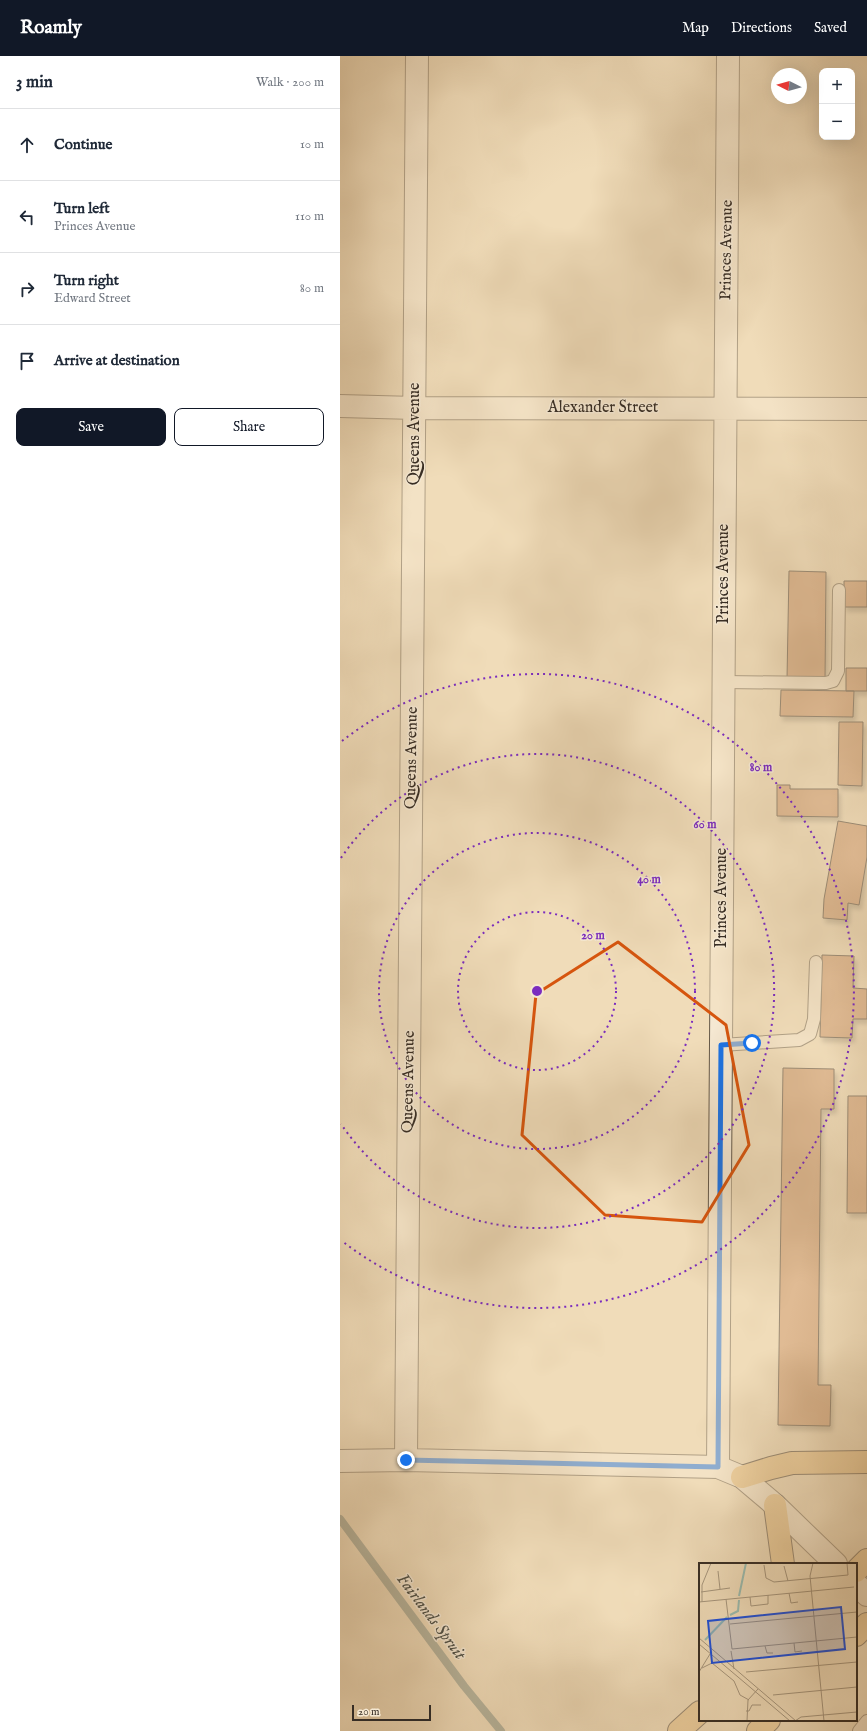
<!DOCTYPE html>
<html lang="en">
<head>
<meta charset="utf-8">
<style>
	body { margin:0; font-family:"IM FELL English",serif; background:#f6f6f7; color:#1f2937 }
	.controls { position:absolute; right:12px; top:12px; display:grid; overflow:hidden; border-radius:8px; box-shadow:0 4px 16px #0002 }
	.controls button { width:36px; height:36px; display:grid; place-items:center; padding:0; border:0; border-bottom:1px solid #e0e1e3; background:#fff; color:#1f2937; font:20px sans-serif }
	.compass { position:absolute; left:431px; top:12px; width:36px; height:36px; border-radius:50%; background:#fff; box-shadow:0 4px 16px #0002; rotate:276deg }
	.scale { position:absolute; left:12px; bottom:10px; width:79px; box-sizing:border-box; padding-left:4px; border:2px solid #372d24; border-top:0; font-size:11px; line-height:14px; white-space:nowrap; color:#372d24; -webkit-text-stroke:3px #f5e8d2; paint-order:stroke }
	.stop { position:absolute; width:12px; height:12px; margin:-9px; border:3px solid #1a73e8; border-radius:50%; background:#fff }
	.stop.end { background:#1a73e8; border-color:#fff; box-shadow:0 1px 4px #0008 }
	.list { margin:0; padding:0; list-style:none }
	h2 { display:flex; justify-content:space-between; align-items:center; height:52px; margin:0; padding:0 16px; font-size:17px }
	h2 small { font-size:13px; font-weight:400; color:#747a83 }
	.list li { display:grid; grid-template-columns:26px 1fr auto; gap:12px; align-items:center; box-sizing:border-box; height:72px; padding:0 16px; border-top:1px solid #e0e1e3 }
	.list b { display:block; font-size:15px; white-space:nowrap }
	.list p { margin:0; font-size:13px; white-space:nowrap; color:#747a83 }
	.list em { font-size:13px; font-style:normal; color:#747a83 }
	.actions { display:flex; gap:8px; padding:12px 16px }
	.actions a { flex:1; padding:9px 0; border:1px solid #111827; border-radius:8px; text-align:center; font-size:14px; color:#111827 }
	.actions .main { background:#111827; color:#fff }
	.icon { flex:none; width:22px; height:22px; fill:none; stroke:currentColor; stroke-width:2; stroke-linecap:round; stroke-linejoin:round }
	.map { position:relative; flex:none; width:527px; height:1675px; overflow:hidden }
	header { display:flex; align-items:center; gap:24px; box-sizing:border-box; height:56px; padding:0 20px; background:#111827; color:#fff }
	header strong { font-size:19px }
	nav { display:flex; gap:22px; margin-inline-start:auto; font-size:14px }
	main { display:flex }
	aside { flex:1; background:#fff }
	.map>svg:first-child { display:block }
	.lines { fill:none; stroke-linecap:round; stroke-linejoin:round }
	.stream { stroke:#728378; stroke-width:8 }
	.building { fill:#cd9266; stroke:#372d24; filter:url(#shadow) }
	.service-casing { stroke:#655949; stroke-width:14 }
	.minor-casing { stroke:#655949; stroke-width:24 }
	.primary-casing { stroke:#372d24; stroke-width:24 }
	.service { stroke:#f5e8d2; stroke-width:12 }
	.minor { stroke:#f5e8d2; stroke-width:22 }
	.primary { stroke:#e8be7c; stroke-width:22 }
	.route { stroke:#1a73e8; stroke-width:5 }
	.marked { fill:none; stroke:#d6550e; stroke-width:3; stroke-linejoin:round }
	.ring { fill:none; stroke:#7b2cbf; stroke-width:2; stroke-dasharray:2 4 }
	.labels { text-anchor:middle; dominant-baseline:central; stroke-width:3; stroke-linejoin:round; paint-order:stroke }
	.street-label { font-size:16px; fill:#372d24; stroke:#f5e8d2 }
	.water-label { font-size:17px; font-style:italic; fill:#505147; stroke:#f5e8d2 }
	.inset-river { fill:none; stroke:#9abcb0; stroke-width:2 }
	.inset-road { fill:none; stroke:#a6967d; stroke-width:1 }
	.view { fill:#1d4ed8; fill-opacity:0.15; stroke:#1d4ed8; stroke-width:2 }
	.inset-edge { fill:none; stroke:#372d24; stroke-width:2 }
	.centre { fill:#7b2cbf; stroke:#f5e8d2; stroke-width:2 }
	.ring-label { font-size:12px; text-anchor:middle; font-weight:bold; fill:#7b2cbf; stroke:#f5e8d2; stroke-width:3; stroke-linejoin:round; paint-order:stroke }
</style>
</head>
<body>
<header>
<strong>Roamly</strong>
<nav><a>Map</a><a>Directions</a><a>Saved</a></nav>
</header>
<main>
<aside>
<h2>3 min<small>Walk · 200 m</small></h2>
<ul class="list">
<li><svg class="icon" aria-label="ahead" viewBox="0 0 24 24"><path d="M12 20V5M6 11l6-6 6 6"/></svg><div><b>Continue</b></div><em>10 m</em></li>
<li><svg class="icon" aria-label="left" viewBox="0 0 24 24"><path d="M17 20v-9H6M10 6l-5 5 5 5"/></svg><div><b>Turn left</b><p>Princes Avenue</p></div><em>110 m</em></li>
<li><svg class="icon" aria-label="right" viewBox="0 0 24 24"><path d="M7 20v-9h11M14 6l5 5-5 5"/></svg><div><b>Turn right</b><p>Edward Street</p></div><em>80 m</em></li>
<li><svg class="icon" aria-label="arrive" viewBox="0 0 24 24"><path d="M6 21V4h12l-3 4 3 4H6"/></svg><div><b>Arrive at destination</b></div></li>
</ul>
<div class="actions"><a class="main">Save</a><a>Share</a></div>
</aside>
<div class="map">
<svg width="527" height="1675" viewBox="0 0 527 1675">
	<defs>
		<filter id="shadow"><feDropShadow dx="2.5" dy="4.5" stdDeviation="2" flood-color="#0004"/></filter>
	</defs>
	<rect width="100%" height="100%" fill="#f0dcb9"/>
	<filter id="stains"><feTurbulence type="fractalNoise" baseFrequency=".005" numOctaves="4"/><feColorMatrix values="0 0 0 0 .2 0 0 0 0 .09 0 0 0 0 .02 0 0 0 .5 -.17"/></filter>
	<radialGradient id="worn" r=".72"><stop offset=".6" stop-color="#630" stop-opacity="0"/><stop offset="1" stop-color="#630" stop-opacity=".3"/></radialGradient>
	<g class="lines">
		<path class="stream" d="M 0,1463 L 124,1630 L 161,1675"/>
	</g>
	<path class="building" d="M 449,515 L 486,516 L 485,624 L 447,623 Z
		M 504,525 L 527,525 L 527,551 L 504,551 Z
		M 506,612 L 527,612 L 527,635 L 506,635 Z
		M 441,634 L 514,635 L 513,661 L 440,660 Z
		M 499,666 L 523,666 L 522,730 L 498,729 Z
		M 437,729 L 450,729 L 450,733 L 498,733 L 498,761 L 437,760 Z
		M 498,765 L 527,770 L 527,801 L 519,849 L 508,847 L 507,864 L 483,862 L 484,843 Z
		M 482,899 L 514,900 L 513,932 L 527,933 L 527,963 L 513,963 L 512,982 L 480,981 Z
		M 443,1012 L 494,1013 L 494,1053 L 481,1053 L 478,1329 L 491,1329 L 490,1370 L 438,1369 Z
		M 508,1040 L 527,1040 L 527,1157 L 507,1157 Z"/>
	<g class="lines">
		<g class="service-casing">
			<path id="service" d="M 384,626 L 486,627 L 493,625 L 498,615 L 499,534
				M 381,989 L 459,984 L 470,978 L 474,963 L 476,906
				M 519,1675 L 527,1665"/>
		</g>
		<g class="minor-casing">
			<path id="minor" d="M 0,350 L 75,352 L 527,353
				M 66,1404 L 77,0
				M 0,1405 L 66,1404 L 378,1411 L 402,1421 L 435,1449 L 496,1508
				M 378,1411 L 388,0
				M 516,1528 L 527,1539"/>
		</g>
		<g class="primary-casing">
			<path id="primary" d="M 402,1421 L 431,1412 L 452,1407 L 527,1406
				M 435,1449 L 443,1508
				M 516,1515 L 527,1504
				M 516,1579 L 527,1568
				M 339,1675 L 360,1656
				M 418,1675 L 429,1664"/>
		</g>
		<use href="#service" class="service"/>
		<use href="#minor" class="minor"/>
		<use href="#primary" class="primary"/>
	</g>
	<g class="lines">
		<path class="route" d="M 66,1404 L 378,1411 L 381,989 L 412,987"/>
	</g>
	<path d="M0 0H527V1675H0ZM 278,886 L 386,969 L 409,1089 L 362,1166 L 265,1159 L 182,1079 L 196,938 Z" fill="#f0dcb9" fill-opacity=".55" fill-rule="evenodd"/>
	<path class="marked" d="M 278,886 L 386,969 L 409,1089 L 362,1166 L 265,1159 L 182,1079 L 196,938 Z"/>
	<g class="ring">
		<circle cx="197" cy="935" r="79"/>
		<circle cx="197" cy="935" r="158"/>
		<path d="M1 802A237 237 0 1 1 1 1068"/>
		<path d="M2 685A317 317 0 1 1 2 1185"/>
	</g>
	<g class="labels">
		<g class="street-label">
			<text transform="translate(387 194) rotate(-89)">Princes Avenue</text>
			<text x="263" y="352">Alexander Street</text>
			<text transform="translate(75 378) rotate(-90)">Queens Avenue</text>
			<text transform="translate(384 518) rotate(-90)">Princes Avenue</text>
			<text transform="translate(72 702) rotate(-89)">Queens Avenue</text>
			<text transform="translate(382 842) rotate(-90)">Princes Avenue</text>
			<text transform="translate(69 1026) rotate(-89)">Queens Avenue</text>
		</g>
		<g class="water-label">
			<text transform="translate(91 1561) rotate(53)">Fairlands Spruit</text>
		</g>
	</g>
	<g transform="translate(359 1507)">
		<rect width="158" height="158" fill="#f0dcb9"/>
		<path class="inset-river" d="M 40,33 L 47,0M 31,52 L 39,48 L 40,37M 6,77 L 28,54"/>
		<path class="inset-road" d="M 114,0 L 111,13 L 125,158M 65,2 L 67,15 L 75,19 L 149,12 L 148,0M 85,3 L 89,18M 19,8 L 21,26M 2,29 L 31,25M 90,30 L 92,40 L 99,39M 51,34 L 52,43 L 69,41 L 69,32M 27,36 L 33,86M 0,39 L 155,24M 3,39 L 3,22 L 12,0M 31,61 L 158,49M 0,75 L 97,158M 95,80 L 96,89 L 103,88M 0,81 L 91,158M 66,83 L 68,90 L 74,90M 33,86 L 158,74M 32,88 L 35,106M 3,105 L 13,100 L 35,118 L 41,132 L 50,137M 0,109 L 11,91M 47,109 L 158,99M 74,132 L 158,124M 47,148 L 50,148 L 53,142 L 62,142M 48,158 L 49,137 L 59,126M 96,158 L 102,154 L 158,149"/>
		<path class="view" d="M 142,44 L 146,86 L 13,100 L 9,58 Z"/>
		<rect width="158" height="158" class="inset-edge"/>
	</g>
	<circle cx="197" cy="935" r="6" class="centre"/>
	<g class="ring-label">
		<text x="421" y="715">80 m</text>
		<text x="365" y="772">60 m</text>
		<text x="309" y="827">40 m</text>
		<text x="253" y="883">20 m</text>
	</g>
	<rect width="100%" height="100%" filter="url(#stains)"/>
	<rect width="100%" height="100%" fill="url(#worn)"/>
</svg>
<div class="controls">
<button>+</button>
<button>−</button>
</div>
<svg class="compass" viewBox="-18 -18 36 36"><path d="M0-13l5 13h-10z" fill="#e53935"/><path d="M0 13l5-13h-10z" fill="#747a83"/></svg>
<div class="scale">20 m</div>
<div class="stop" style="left:412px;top:987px"></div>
<div class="stop end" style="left:66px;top:1404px"></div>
</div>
</main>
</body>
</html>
